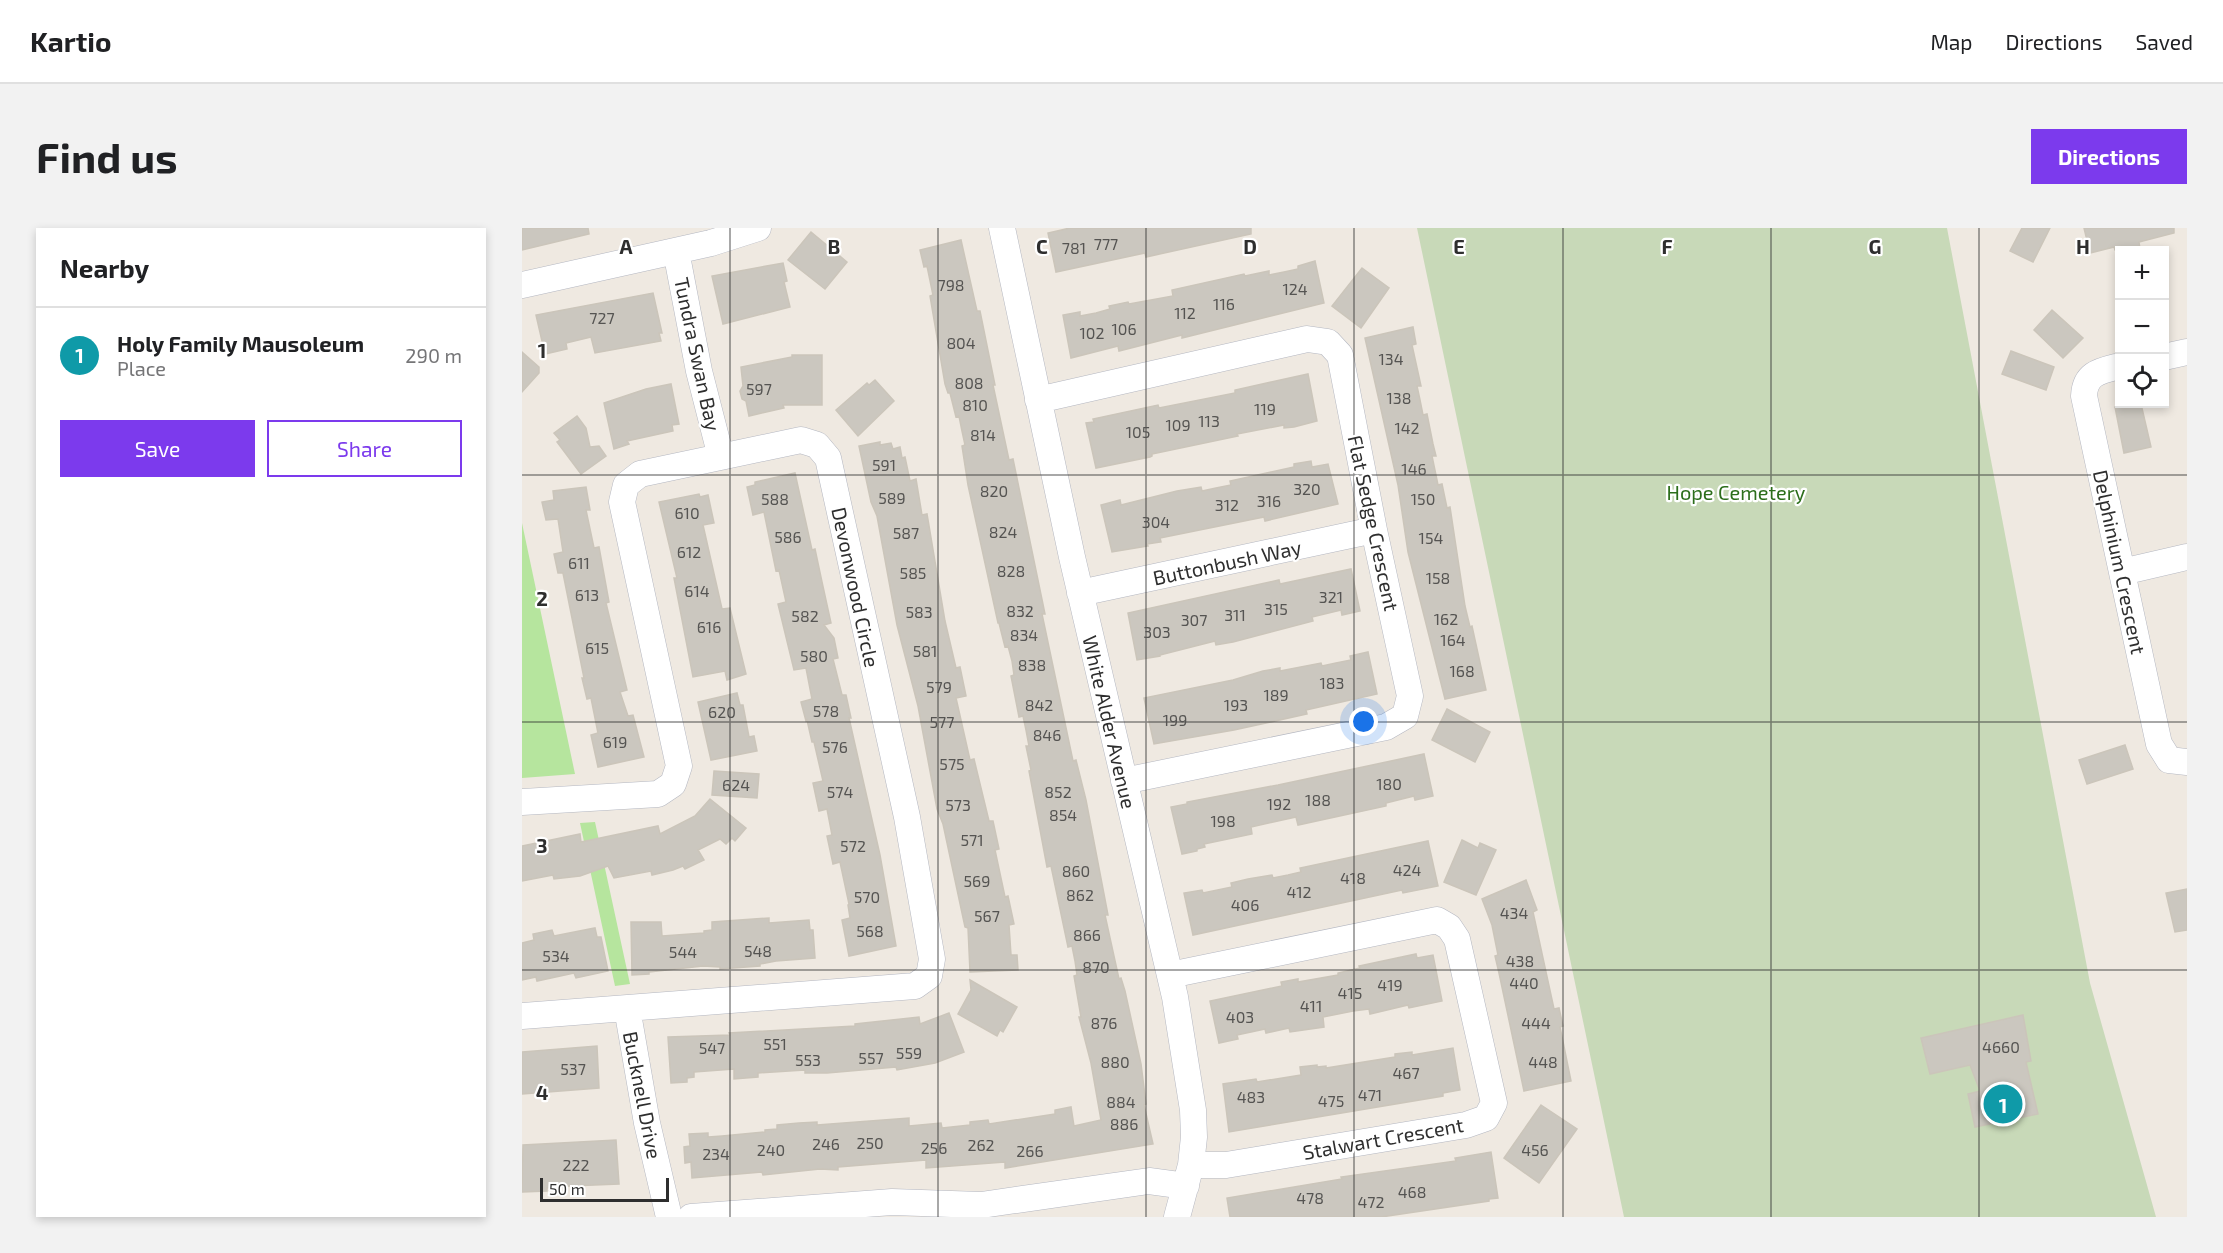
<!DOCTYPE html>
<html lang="en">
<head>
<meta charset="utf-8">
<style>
	body { margin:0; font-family:"Exo 2",sans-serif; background:#f2f2f2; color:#202124 }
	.controls { position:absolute; right:18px; top:18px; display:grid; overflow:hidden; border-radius:0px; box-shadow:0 3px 9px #0003 }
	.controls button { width:54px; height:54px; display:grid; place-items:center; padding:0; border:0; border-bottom:2px solid #e0e0e0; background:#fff; color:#202124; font:30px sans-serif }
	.scale { position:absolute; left:18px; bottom:15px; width:129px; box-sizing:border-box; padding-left:6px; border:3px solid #2e2e2e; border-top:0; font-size:16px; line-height:21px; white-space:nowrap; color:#2e2e2e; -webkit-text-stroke:4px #fff; paint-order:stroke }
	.you { position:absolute; left:842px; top:494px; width:21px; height:21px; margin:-15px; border:4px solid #fff; border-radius:50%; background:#1a73e8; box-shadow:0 0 0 9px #1a73e833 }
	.badge { display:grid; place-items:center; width:39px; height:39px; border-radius:50%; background:#7c3aed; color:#fff; font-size:20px; font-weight:700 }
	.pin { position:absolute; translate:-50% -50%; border:3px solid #fff; box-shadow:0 2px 6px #0006 }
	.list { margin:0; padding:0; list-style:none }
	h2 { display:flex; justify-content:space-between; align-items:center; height:78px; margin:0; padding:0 24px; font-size:26px }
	h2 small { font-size:20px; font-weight:400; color:#757577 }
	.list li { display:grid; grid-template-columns:39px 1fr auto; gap:18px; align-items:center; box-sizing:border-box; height:96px; padding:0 24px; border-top:2px solid #e0e0e0 }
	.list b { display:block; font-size:22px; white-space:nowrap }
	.list p { margin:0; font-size:20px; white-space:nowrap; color:#757577 }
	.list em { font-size:20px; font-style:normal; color:#757577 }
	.actions { display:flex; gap:12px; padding:18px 24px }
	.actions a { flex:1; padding:14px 0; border:2px solid #7c3aed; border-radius:0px; text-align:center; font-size:21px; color:#7c3aed }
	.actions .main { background:#7c3aed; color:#fff }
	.icon { flex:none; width:33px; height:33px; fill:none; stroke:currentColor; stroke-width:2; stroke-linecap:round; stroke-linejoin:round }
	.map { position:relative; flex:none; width:1665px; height:989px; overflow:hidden; border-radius:0px }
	header { display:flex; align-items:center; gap:36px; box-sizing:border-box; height:84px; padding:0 30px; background:#fff; border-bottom:2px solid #e0e0e0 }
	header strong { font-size:28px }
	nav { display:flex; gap:33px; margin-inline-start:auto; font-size:21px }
	.intro { display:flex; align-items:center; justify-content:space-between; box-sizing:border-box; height:144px; padding:0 36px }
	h1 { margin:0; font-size:42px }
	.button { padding:15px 27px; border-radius:0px; background:#7c3aed; color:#fff; font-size:21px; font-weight:700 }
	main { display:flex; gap:36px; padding:0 36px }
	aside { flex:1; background:#fff; border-radius:0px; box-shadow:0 3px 9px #0003 }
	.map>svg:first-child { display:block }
	.green { fill:#b6e59e }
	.cemetery { fill:#c8d9b8 }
	.building { fill:#cbc7bf; stroke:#cbc5ba; stroke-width:1.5 }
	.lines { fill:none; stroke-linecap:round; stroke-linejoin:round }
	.minor-casing { stroke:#b4b7c1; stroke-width:27 }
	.minor { stroke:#fff; stroke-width:26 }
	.grid { fill:none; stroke:#2e2e2e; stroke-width:1.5; stroke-opacity:0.55 }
	.labels { text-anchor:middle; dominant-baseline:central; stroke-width:4.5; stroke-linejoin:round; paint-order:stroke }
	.number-label { font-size:16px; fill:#555452 }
	.street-label { font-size:20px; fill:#2e2e2e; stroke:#fff }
	.park-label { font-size:20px; fill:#2c6e1b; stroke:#fff }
	.grid-label { font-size:20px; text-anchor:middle; font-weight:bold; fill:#2e2e2e; stroke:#fff; stroke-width:4.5; stroke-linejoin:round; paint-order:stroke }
</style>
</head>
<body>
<header>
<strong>Kartio</strong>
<nav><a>Map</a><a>Directions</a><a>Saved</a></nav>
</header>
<div class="intro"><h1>Find us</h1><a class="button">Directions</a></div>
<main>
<aside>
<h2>Nearby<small></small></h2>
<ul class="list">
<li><span class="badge" style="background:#0f9aa8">1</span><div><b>Holy Family Mausoleum</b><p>Place</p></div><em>290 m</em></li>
</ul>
<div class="actions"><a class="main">Save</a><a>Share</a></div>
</aside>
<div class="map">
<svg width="1665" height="989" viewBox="0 0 1665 989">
	<rect width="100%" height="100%" fill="#efe9e1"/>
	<path class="green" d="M 0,295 L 53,546 L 0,550 Z
		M 73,594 L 108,756 L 93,758 L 58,595 Z"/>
	<path class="cemetery" d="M 895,0 L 1425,0 L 1568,755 L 1634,989 L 1102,989 Z"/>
	<path class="building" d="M 0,0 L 66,0 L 67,6 L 0,22 Z
		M 548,0 L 729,0 L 729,6 L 624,29 L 623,25 L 534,44 L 526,5 Z
		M 1500,0 L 1528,0 L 1511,34 L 1488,23 Z
		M 1562,0 L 1652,0 L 1652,5 L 1617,14 L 1618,21 L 1610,22 L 1593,22 L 1592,19 L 1568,25 Z
		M 289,4 L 325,34 L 303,61 L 266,32 Z
		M 439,12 L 455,83 L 458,83 L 473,157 L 471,157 L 487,232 L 491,231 L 523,386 L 520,386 L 551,533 L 554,532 L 564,572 L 586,687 L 583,687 L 588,710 L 597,751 L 599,750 L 603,763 L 619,836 L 624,876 L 622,877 L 631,916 L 483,940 L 483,934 L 404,940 L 404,932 L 316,939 L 316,942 L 298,941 L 241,947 L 240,944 L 170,950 L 169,934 L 163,935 L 162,919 L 168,918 L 167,906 L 186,905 L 186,909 L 200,908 L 243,904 L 243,902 L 255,901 L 255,897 L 277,895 L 295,894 L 295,897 L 387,890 L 387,898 L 419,895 L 420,900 L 448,897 L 448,894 L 466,892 L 467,896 L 533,886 L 533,882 L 549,879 L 552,898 L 579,892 L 569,835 L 557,789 L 559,789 L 552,748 L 555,747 L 553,733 L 550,718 L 546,719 L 529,638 L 525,639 L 507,543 L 509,542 L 504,518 L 507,518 L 504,502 L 501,488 L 497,489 L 489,448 L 492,447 L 490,433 L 486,418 L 483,419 L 477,395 L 476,395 L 446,257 L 440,218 L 443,217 L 440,203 L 437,188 L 434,189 L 428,165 L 426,165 L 423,156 L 408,68 L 411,67 L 405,38 L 402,39 L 398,22 Z
		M 793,33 L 802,75 L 660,110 L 660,107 L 597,123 L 596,118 L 549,130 L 541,87 L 558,84 L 558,88 L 574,85 L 588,81 L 587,78 L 606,74 L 607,76 L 651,68 L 650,62 L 722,46 L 723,48 L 747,43 L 747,47 L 762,44 L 776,41 L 776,38 Z
		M 261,35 L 265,53 L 262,54 L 268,79 L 201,96 L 190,48 Z
		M 840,40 L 867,60 L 839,100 L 810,78 Z
		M 131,65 L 140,105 L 137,105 L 139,113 L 73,125 L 69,109 L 44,115 L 45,121 L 23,126 L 14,87 Z
		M 1530,82 L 1561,110 L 1541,130 L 1512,102 Z
		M 891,99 L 894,116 L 890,117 L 899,158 L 895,158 L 898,172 L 901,187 L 905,186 L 911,216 L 914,228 L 910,228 L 916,257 L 920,256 L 925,280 L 928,279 L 943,378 L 948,399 L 950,398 L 964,462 L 923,471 L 886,324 L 876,257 L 843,110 Z
		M 1489,123 L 1532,139 L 1524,162 L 1480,146 Z
		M 0,124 L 17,139 L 17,145 L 0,164 Z
		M 270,127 L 300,127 L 300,177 L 261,177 L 262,180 L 227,188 L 224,173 L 220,171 L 218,163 L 221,158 L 219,139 L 270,129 Z
		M 786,146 L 795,193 L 772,199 L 762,200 L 762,197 L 715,206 L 716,208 L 630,226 L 630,228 L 628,229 L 574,240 L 564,195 L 572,194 L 571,191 L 636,177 L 637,180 L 713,165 L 713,162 Z
		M 353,152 L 372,173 L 336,208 L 314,182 L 345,155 L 347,157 Z
		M 149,156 L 157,196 L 150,197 L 151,203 L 105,213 L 107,216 L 92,221 L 82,175 L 124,161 Z
		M 1609,176 L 1619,176 L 1629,219 L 1602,225 L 1593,179 Z
		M 55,188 L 64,200 L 68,219 L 77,218 L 84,228 L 59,246 L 35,214 L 38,212 L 32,205 Z
		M 358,214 L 358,217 L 369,215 L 371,221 L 378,219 L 380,230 L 383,229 L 388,253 L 394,251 L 400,287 L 405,286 L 423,393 L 434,440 L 438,439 L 444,468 L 434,470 L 448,532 L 452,531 L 467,593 L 471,593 L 477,621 L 473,622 L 483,669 L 486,668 L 492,696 L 487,697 L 489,727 L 495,727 L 496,742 L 448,744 L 446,700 L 443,699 L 421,596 L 415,581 L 396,478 L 375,397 L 355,288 L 349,274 L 337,218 Z
		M 789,233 L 790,239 L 806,236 L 816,276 L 743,293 L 742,289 L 638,310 L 639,314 L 625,316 L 626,318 L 590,324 L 579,277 L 598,272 L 599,277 L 655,263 L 679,259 L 680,263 L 694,260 L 709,257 L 708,253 L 772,239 L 772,236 Z
		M 273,245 L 290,322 L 293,321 L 300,354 L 309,395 L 302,397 L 312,410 L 316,430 L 311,431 L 320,467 L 324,467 L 329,490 L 327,490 L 358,627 L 374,718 L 327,728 L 320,692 L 328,690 L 326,677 L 327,676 L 318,634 L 311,636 L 305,608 L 310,607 L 305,581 L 297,583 L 291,555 L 301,553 L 292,514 L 290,514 L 285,492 L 284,493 L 279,474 L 290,471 L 284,440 L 272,442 L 256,376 L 264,374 L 257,342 L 254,343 L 242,284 L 231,287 L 225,259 L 233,257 L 233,254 Z
		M 64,259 L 68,282 L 64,282 L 72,320 L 77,319 L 87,374 L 84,375 L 105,462 L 98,464 L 106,488 L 111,487 L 122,529 L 76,539 L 69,507 L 76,505 L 69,470 L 65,471 L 60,450 L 62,450 L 41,345 L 36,345 L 32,326 L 41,324 L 36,291 L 24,292 L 20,274 L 32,272 L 31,263 Z
		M 177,266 L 178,269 L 186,267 L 192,295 L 181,297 L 200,381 L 208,380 L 224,446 L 205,452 L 203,443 L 171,449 L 152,350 L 155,350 L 137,274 Z
		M 829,341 L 838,383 L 820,387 L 819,382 L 790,389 L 791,393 L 711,414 L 694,417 L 693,413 L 638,427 L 638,428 L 615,432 L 606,385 L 757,352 L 758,356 Z
		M 846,424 L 855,466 L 784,482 L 785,486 L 712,502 L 632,516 L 622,470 L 711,452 L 741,443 L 758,440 L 758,443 L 799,435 L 800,438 L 814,435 L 829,432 L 828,428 Z
		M 215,465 L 218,477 L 221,477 L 227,509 L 232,508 L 235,523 L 189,532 L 176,474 Z
		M 925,481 L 968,504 L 953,534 L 910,512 Z
		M 1603,517 L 1611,541 L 1565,556 L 1557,532 Z
		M 902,526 L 911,568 L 893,572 L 892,568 L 864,575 L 864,578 L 776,597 L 774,589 L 729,599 L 730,606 L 682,616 L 683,619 L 675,621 L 675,623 L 660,626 L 649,579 L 665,576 L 665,574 L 756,557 Z
		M 192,543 L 237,546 L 235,570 L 190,567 Z
		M 188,571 L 224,600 L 213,613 L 210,610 L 204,616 L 198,611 L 176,622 L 182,632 L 163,641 L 161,638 L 151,642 L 130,647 L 129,643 L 92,650 L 86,638 L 58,648 L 32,651 L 31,647 L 0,653 L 0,618 L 58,606 L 59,614 L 136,598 L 138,606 L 173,588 Z
		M 940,612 L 956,620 L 958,615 L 974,622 L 954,667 L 922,654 Z
		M 906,613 L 916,658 L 881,665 L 880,662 L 671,707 L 662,665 L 680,662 L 681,665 L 710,659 L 709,655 L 726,651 L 750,647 L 751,650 L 766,647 L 779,644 L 778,640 Z
		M 1004,652 L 1015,682 L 1011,684 L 1032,781 L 1037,780 L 1041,798 L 1038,799 L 1049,853 L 1002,863 L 977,745 L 973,728 L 976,727 L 970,697 L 960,671 Z
		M 1665,661 L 1665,702 L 1653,704 L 1644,665 Z
		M 247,690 L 247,695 L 287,692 L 288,702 L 291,702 L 293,730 L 254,733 L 238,736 L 238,738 L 198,741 L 198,739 L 181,738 L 127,744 L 127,746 L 110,747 L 109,694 L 139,694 L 140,708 L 182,705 L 182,703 L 190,702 L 190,694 Z
		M 73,700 L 75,709 L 79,709 L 86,743 L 54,750 L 52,745 L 15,753 L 14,749 L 0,752 L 0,715 L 12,712 L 11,706 L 30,702 L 32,708 Z
		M 894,726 L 895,730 L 911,727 L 920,773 L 887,780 L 886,777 L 848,786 L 847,781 L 831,783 L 801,789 L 802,799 L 768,804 L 767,800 L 744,805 L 743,801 L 715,807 L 716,811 L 697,815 L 688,773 L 760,758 L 759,754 L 776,751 L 776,754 L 816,747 L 816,745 L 838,740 L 837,738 Z
		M 448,752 L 495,779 L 481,804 L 478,802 L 475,808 L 436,786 L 449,762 Z
		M 427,785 L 442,824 L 413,835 L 375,842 L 374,839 L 305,845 L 283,845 L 283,842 L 236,845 L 236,849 L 212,851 L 212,841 L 172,844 L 172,849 L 165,850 L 165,854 L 149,855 L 146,809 L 208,807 L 207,805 L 333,798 L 333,796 L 397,789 L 398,796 Z
		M 1501,787 L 1509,833 L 1504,834 L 1516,886 L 1453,899 L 1446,866 L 1458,863 L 1448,837 L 1408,846 L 1399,810 Z
		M 75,818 L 77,860 L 0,866 L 0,824 Z
		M 931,820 L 938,862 L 921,865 L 921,868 L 707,904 L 701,856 L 734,851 L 735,854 L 779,847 L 778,839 L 795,837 L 795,839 L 804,838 L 804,840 L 873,829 L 873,826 L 890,824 L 890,827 Z
		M 1019,877 L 1055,901 L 1017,955 L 982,930 Z
		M 94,912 L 97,956 L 47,958 L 25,960 L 25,963 L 0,964 L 1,917 Z
		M 969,924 L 976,970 L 967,971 L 967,973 L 859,989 L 708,989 L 705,970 L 820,951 L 819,949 L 934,933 L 933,930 Z"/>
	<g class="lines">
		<g class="minor-casing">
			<path id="minor" d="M 480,0 L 550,329 L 653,769 L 671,882 L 672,909 L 669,937 L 655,989
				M 154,23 L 177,143 L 199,229
				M 0,57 L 189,15 L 236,0
				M 1642,129 L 1665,124
				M 1598,138 C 1578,143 1563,145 1562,168 L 1637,516 L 1647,532 L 1665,534
				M 516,172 L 785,111 L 806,114 L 818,127 L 852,302 L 888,468 L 883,488 L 864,499 L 602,553
				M 1600,344 L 1665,329
				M 558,365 L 852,302
				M 0,574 L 136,566 L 151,556 L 157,538 L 100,274 L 104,257 L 118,246 L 279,212 L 295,217 L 306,230 L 385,589 L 410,731 L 407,748 L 393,758 L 0,788
				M 648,747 L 915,692 L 927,699 L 935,711 L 972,875 L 964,890 L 944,897 L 704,937 L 669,937
				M 105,780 L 125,895 L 147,989
				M 169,989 L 370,974 L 459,977 L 627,953 L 664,958"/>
		</g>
		<use href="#minor" class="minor"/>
	</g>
	<path class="grid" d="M 208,0 L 208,989M 416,0 L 416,989M 624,0 L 624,989M 832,0 L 832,989M 1041,0 L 1041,989M 1249,0 L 1249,989M 1457,0 L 1457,989M 0,247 L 1665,247M 0,494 L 1665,494M 0,742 L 1665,742"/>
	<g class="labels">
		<g class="number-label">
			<text x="584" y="15">777</text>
			<text x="552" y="19">781</text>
			<text x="429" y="56">798</text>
			<text x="773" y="60">124</text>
			<text x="702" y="75">116</text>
			<text x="663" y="84">112</text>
			<text x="80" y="89">727</text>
			<text x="602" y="100">106</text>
			<text x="570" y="104">102</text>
			<text x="439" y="114">804</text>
			<text x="869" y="130">134</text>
			<text x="447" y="154">808</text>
			<text x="237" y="160">597</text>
			<text x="877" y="169">138</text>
			<text x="453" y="176">810</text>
			<text x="743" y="180">119</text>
			<text x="687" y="192">113</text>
			<text x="656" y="196">109</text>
			<text x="885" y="199">142</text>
			<text x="616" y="203">105</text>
			<text x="461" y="206">814</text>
			<text x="362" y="236">591</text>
			<text x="892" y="240">146</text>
			<text x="785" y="260">320</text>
			<text x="472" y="262">820</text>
			<text x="370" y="269">589</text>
			<text x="253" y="270">588</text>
			<text x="901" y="270">150</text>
			<text x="747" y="272">316</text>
			<text x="705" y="276">312</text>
			<text x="165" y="284">610</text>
			<text x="634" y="293">304</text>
			<text x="481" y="303">824</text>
			<text x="384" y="304">587</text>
			<text x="266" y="308">586</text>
			<text x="909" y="309">154</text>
			<text x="167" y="323">612</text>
			<text x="57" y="334">611</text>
			<text x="489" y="342">828</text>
			<text x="391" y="344">585</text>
			<text x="916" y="349">158</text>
			<text x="175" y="362">614</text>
			<text x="65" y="366">613</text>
			<text x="809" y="368">321</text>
			<text x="754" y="380">315</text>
			<text x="498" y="382">832</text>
			<text x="397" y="383">583</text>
			<text x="713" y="386">311</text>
			<text x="283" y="387">582</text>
			<text x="924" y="390">162</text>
			<text x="672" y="391">307</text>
			<text x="187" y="398">616</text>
			<text x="635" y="403">303</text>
			<text x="502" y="406">834</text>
			<text x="931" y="411">164</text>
			<text x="75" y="419">615</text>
			<text x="403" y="422">581</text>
			<text x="292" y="427">580</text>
			<text x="510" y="436">838</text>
			<text x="940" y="442">168</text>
			<text x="810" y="454">183</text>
			<text x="417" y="458">579</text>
			<text x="754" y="466">189</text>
			<text x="517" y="476">842</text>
			<text x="714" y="476">193</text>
			<text x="304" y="482">578</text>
			<text x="200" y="483">620</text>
			<text x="653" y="491">199</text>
			<text x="420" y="493">577</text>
			<text x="525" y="506">846</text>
			<text x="93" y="513">619</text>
			<text x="313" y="518">576</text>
			<text x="430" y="535">575</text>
			<text x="867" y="555">180</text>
			<text x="214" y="556">624</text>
			<text x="318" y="563">574</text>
			<text x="536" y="563">852</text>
			<text x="796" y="571">188</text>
			<text x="757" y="575">192</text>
			<text x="436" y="576">573</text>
			<text x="541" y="586">854</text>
			<text x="701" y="592">198</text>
			<text x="450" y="611">571</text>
			<text x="331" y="617">572</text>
			<text x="885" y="641">424</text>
			<text x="554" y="642">860</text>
			<text x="831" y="649">418</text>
			<text x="455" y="652">569</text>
			<text x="777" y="663">412</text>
			<text x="558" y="666">862</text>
			<text x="345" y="668">570</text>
			<text x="723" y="676">406</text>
			<text x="992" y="684">434</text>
			<text x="465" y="687">567</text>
			<text x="348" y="702">568</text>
			<text x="565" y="706">866</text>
			<text x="236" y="722">548</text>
			<text x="161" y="723">544</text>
			<text x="34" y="727">534</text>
			<text x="998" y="732">438</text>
			<text x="574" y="738">870</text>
			<text x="1002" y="754">440</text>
			<text x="868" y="756">419</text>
			<text x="828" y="764">415</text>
			<text x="789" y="777">411</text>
			<text x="718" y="788">403</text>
			<text x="582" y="794">876</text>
			<text x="1014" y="794">444</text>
			<text x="253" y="815">551</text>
			<text x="1479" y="818">4660</text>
			<text x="190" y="819">547</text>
			<text x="387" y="824">559</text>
			<text x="349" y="829">557</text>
			<text x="286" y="831">553</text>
			<text x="593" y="833">880</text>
			<text x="1021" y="833">448</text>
			<text x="51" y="840">537</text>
			<text x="884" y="844">467</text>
			<text x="848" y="866">471</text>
			<text x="729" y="868">483</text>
			<text x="809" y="872">475</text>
			<text x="599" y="873">884</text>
			<text x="602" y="895">886</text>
			<text x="348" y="914">250</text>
			<text x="304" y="915">246</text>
			<text x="459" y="916">262</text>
			<text x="412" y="919">256</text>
			<text x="249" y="921">240</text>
			<text x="1013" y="921">456</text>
			<text x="508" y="922">266</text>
			<text x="194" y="925">234</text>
			<text x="54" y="936">222</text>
			<text x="890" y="963">468</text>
			<text x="788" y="969">478</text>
			<text x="849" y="973">472</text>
		</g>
		<g class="street-label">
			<text transform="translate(176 126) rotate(78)">Tundra Swan Bay</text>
			<text transform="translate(852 295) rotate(78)">Flat Sedge Crescent</text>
			<text transform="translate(705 334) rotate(-12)">Buttonbush Way</text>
			<text transform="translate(1598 334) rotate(78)">Delphinium Crescent</text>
			<text transform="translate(334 359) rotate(78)">Devonwood Circle</text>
			<text transform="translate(588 494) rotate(77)">White Alder Avenue</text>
			<text transform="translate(121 867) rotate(79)">Bucknell Drive</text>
			<text transform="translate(861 910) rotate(-10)">Stalwart Crescent</text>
		</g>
		<g class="park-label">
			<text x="1214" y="264">Hope Cemetery</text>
		</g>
	</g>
	<g class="grid-label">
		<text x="104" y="26">A</text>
		<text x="312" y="26">B</text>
		<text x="520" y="26">C</text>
		<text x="728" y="26">D</text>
		<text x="937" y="26">E</text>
		<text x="1145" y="26">F</text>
		<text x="1353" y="26">G</text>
		<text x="1561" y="26">H</text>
		<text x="20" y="130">1</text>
		<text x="20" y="378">2</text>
		<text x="20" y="625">3</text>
		<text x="20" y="872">4</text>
	</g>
</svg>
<div class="controls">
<button>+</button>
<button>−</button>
<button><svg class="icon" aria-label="locate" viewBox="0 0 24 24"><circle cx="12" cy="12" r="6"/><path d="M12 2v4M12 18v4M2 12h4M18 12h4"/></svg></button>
</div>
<div class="scale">50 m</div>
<div class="you"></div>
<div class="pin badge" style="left:1481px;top:876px;background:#0f9aa8">1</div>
</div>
</main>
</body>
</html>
